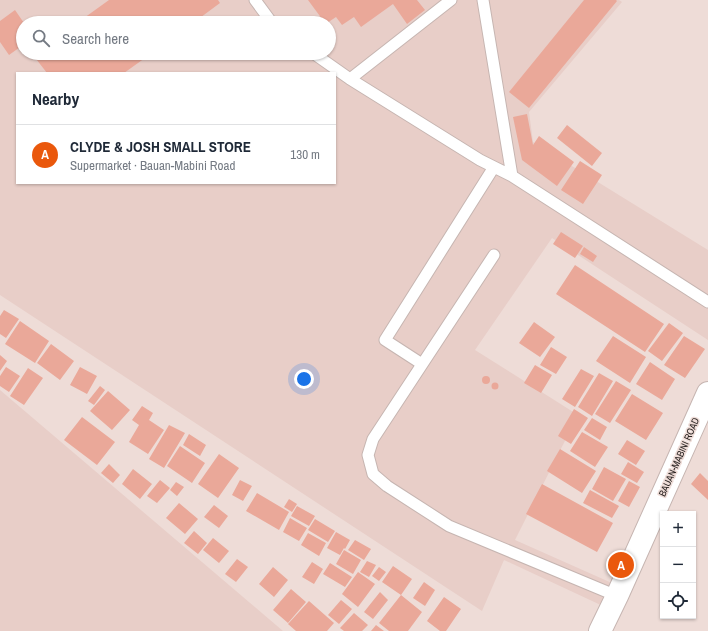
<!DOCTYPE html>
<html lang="en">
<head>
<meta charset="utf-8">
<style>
	body { margin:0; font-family:"Archivo Narrow",sans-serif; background:#f2f2f3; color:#1f2937 }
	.controls { position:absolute; right:12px; bottom:12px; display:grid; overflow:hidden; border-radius:0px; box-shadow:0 1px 3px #0004 }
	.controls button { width:36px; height:36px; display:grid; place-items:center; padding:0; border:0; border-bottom:1px solid #e0e1e3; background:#fff; color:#1f2937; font:20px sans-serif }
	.you { position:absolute; left:304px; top:379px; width:14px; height:14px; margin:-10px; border:3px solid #fff; border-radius:50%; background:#1a73e8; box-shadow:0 0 0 6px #1a73e833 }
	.badge { display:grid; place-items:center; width:26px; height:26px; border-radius:50%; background:#ea580c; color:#fff; font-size:13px; font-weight:700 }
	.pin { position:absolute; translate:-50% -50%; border:2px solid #fff; box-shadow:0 1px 4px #0006 }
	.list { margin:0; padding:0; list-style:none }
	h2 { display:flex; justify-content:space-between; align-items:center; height:52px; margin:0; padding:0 16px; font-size:17px }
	h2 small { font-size:13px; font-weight:400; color:#747a83 }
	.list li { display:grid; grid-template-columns:26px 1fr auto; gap:12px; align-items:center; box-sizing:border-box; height:60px; padding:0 16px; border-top:1px solid #e0e1e3 }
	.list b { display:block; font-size:15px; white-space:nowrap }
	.list p { margin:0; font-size:13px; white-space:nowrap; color:#747a83 }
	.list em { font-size:13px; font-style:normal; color:#747a83 }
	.icon { flex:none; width:22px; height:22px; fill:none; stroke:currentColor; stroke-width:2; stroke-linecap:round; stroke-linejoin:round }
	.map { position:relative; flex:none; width:708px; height:631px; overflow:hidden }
	.search { position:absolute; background:#fff; box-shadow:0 1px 3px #0004; left:16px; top:16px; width:320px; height:44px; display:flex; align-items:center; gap:10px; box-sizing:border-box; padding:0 14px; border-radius:22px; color:#747a83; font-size:15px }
	.panel { position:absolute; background:#fff; box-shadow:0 1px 3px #0004; left:16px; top:72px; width:320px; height:112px; border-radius:0px }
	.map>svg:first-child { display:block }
	.built { fill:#e8cec8; fill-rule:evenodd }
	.building { fill:#eaa899 }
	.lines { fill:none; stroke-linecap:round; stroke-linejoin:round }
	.lane-casing { stroke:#c6b5b1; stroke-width:13 }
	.secondary-casing { stroke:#c6b5b1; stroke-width:24 }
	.lane { stroke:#fff; stroke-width:11 }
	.secondary { stroke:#fff; stroke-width:22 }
	.labels { text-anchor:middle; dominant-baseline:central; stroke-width:3; stroke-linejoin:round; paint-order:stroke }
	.street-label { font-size:10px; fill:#2d2725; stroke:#eedcd7 }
</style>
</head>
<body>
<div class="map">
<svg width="708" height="631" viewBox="0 0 708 631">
	<rect width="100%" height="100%" fill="#eedcd7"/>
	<path class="built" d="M 0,0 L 619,0 L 622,2 L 529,112 L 533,142 L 708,250 L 708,340 L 552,238 L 475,350 L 578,415 L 515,540 L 614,584 L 605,607 L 504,560 L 482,611 L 0,295 ZM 23,23 L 329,23 L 329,53 L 23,53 ZM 17,73 L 335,73 L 335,183 L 17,183 Z
		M 0,390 L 283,631 L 0,631 Z"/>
	<path class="building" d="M 109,0 L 218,0 L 220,3 L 193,23 L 77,23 Z
		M 308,0 L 417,0 L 425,10 L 407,24 L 393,4 L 361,27 L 354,17 L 342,25 L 336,17 L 327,23 L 325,23 Z
		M 584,0 L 616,0 L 617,1 L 529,108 L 509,92 Z
		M 15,10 L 24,23 L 23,23 L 23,45 L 9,55 L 0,42 L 0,21 Z
		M 36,53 L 152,53 L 124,73 L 47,73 L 33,55 Z
		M 527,114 L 533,145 L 539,136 L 574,162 L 557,186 L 522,160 L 513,117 Z
		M 567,125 L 602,153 L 592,166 L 557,138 Z
		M 580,161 L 602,175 L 583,204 L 561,190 Z
		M 561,232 L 583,246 L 575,258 L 553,244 Z
		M 584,247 L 597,256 L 593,262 L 580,254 Z
		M 575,265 L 664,324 L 645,352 L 556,294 Z
		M 4,310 L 19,319 L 6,338 L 0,334 L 0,316 Z
		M 20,321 L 49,341 L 35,363 L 5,344 Z
		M 534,322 L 555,337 L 540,357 L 519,343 Z
		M 669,323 L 683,333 L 662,361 L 648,351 Z
		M 613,336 L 646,357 L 630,383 L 596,361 Z
		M 684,336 L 705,349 L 685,378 L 664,365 Z
		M 51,344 L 74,361 L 60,380 L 37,363 Z
		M 551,347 L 567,357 L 556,374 L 540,365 Z
		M 0,355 L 7,361 L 0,371 Z
		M 650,362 L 675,379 L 662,400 L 636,384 Z
		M 535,365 L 552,375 L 541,393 L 524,383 Z
		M 6,367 L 20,376 L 9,392 L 0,386 L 0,376 Z
		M 80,367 L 97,376 L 87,394 L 70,385 Z
		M 28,368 L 43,378 L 24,405 L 10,396 Z
		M 581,369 L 594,376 L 575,407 L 562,399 Z
		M 599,373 L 613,381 L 592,416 L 578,407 Z
		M482 380a4 4 0 1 1 8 0a4 4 0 1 1-8 0Z
		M 616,381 L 631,390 L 610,423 L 595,414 Z
		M491.5 386a3.5 3.5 0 1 1 7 0a3.5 3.5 0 1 1-7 0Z
		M 100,386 L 105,390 L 94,405 L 88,401 Z
		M 108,391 L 130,410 L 112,430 L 90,411 Z
		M 632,394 L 663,413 L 646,440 L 615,421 Z
		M 142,406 L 153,413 L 149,420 L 164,430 L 148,454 L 129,442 L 139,425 L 132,420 Z
		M 574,409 L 588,418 L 571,444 L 558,436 Z
		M 82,417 L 115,442 L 97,465 L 64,440 Z
		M 592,418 L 607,427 L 600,440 L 584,430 Z
		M 169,425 L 185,433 L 164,468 L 149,459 Z
		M 582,432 L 608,447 L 595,467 L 570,451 Z
		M 189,434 L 206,445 L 200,456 L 183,445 Z
		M 627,440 L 645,451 L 636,465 L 618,454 Z
		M 180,446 L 205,463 L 192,483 L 167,466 Z
		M 560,449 L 596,471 L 582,493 L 547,471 Z
		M 219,454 L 239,468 L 218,498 L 198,484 Z
		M 628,462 L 644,472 L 637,483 L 621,474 Z
		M 109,464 L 120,475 L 113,483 L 101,473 Z
		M 604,467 L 626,479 L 613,501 L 592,489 Z
		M 133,469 L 152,484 L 140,499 L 122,484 Z
		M 700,473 L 708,481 L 708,500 L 691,484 Z
		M 160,480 L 170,488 L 157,503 L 147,496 Z
		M 240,480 L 252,486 L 243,501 L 232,495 Z
		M 629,481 L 640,487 L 629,507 L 618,501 Z
		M 176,482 L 184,487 L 177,496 L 170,490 Z
		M 542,484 L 613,523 L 597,552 L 526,514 Z
		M 590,490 L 619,506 L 612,518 L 583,503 Z
		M 257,493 L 289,512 L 279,530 L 246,511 Z
		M 289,499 L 297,504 L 292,512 L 284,507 Z
		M 179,503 L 198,519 L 185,534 L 166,518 Z
		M 214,505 L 228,516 L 219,528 L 204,517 Z
		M 297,506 L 315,516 L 309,526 L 291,516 Z
		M 290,518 L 307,528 L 299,541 L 283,532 Z
		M 315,519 L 335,531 L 328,542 L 308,530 Z
		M 194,531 L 207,543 L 198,554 L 184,543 Z
		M 336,532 L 350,540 L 345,549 L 344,548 L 340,555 L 327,548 Z
		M 308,533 L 326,543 L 319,556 L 301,545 Z
		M 213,538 L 229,551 L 219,563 L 203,550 Z
		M 355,540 L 371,549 L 364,560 L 348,550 Z
		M 344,550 L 361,560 L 353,574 L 336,564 Z
		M 237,559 L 248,567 L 236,582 L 225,574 Z
		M 367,561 L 376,565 L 369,577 L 360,572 Z
		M 312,562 L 323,569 L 314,584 L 302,577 Z
		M 330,563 L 352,577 L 345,587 L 323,574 Z
		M 393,566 L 412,579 L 401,595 L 382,582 Z
		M 273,567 L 288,580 L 274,597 L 259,584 Z
		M 379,567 L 386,572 L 379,581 L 372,576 Z
		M 358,572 L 375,584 L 358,607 L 342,594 Z
		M 424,582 L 435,590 L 425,606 L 413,598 Z
		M 291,589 L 306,602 L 288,623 L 273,610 Z
		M 380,592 L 388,600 L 373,619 L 364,612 Z
		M 401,595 L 422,612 L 408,631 L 389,631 L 379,623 Z
		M 444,597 L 461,609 L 446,631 L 440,631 L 427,621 Z
		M 341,600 L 352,609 L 339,624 L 328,615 Z
		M 309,601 L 334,623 L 327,631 L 296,631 L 288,624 Z
		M 354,613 L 368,625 L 362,631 L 344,631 L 340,628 Z
		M 376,625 L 384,631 L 371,631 Z"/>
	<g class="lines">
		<g class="lane-casing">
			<path id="lane" d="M 255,0 L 272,23
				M 483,0 L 512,176
				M 313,53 L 350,79 L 480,160 L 512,176 L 708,302
				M 350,79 L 451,0
				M 494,255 L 373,439 L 368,455 L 373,474 L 387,486 L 449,526 L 617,596
				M 422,364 L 385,340 L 494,167"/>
		</g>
		<g class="secondary-casing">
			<path id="secondary" d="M 600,631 L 617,596 L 708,393"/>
		</g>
		<use href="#lane" class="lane"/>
		<use href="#secondary" class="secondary"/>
	</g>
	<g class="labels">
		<g class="street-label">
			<text transform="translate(679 457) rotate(-66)">BAUAN-MABINI ROAD</text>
		</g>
	</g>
</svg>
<div class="controls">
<button>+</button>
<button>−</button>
<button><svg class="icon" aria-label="locate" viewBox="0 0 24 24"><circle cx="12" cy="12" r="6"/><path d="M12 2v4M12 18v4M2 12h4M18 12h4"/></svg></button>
</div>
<div class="you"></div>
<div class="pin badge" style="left:621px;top:565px">A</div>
<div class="search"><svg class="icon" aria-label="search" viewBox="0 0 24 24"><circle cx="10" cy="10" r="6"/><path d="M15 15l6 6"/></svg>Search here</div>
<section class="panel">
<h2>Nearby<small></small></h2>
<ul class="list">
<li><span class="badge">A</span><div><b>CLYDE &amp; JOSH SMALL STORE</b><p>Supermarket · Bauan-Mabini Road</p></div><em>130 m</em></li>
</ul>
</section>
</div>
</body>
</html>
